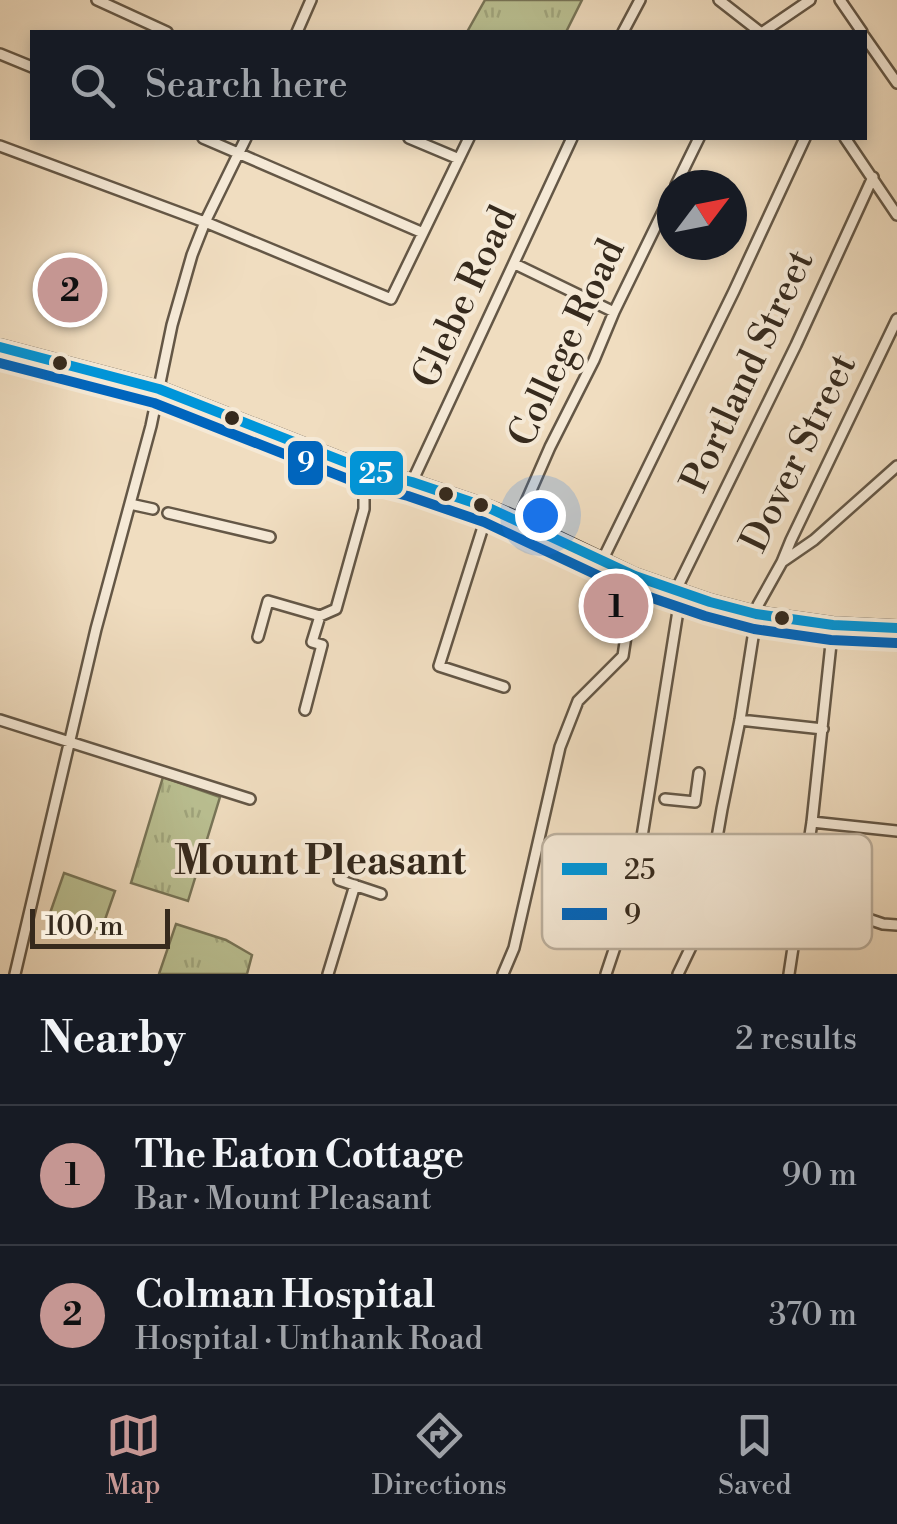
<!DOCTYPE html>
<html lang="en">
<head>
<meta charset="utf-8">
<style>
	body { margin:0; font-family:"Libre Bodoni",serif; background:#20242c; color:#f1f3f6 }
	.compass { position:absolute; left:657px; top:170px; width:90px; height:90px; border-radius:50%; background:#171b24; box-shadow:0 5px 15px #0003; rotate:58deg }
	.scale { position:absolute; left:30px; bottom:25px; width:140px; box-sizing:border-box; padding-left:10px; border:5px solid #362a1d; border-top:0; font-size:28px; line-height:35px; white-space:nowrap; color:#362a1d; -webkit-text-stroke:8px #f5e9d6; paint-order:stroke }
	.you { position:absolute; left:540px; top:515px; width:35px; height:35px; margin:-25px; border:8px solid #fff; border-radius:50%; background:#1a73e8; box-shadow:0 0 0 15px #1a73e833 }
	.badge { display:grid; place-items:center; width:65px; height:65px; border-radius:50%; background:#c59692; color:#111; font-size:32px; font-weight:700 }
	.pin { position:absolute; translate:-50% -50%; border:5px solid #fff; box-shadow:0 2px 10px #0006 }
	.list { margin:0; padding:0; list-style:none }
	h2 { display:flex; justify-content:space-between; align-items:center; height:130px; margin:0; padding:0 40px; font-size:42px }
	h2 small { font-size:32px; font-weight:400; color:#9ea1a6 }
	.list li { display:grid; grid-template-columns:65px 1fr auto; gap:30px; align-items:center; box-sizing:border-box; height:140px; padding:0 40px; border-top:2px solid #363941 }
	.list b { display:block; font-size:38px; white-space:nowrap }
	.list p { margin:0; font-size:32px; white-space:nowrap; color:#9ea1a6 }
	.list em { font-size:32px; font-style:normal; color:#9ea1a6 }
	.icon { flex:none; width:55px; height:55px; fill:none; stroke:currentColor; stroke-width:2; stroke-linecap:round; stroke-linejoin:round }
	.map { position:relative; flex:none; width:897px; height:974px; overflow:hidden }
	.search { position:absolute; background:#171b24; box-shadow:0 5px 15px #0003; left:30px; right:30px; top:30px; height:110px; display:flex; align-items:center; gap:25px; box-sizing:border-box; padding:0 35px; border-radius:0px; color:#9ea1a6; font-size:38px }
	.sheet { height:410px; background:#171b24 }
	nav { display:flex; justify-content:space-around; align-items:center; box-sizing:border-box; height:140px; border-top:2px solid #363941; background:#171b24; font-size:28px; color:#9ea1a6 }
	nav a { display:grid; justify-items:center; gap:5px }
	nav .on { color:#c59692 }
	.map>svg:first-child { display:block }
	.grass { fill:url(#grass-tufts); stroke:#787558; stroke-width:2.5 }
	.garden { fill:#bac092; stroke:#787558; stroke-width:2.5 }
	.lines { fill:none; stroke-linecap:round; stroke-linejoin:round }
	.street-casing { stroke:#645746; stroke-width:14 }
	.secondary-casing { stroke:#362a1d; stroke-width:18 }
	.street { stroke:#f5e9d6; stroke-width:9 }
	.secondary { stroke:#f5e9d6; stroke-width:12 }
	.bus-1-casing { stroke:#f5e9d6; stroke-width:18 }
	.bus-2-casing { stroke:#f5e9d6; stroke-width:18 }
	.bus-1 { stroke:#0095d9; stroke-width:10 }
	.bus-2 { stroke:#0065bd; stroke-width:10 }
	.bus-dot { fill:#362a1d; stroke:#f5e9d6; stroke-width:4 }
	.labels { text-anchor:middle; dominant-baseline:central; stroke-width:8; stroke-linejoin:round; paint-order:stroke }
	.street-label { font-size:38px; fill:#362a1d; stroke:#f5e9d6 }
	.neighbourhood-label { font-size:40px; font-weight:bold; fill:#362a1d; stroke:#f5e9d6 }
	.key { fill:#f5e9d6; stroke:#bcb09e; stroke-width:2.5 }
	.key-label { font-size:28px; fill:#362a1d }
	.line-badge { stroke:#f5e9d6; stroke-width:4 }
	.badge-label { font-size:28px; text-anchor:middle; font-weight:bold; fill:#fff }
</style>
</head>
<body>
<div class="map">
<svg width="897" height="974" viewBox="0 0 897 974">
	<defs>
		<pattern id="grass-tufts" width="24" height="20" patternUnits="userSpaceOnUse" patternTransform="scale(2.5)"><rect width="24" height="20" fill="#bac092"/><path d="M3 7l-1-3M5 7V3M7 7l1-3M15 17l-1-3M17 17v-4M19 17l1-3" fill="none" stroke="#a0a57d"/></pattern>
	</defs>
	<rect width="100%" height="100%" fill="#f0ddc0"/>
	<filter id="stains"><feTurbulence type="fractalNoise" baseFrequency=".002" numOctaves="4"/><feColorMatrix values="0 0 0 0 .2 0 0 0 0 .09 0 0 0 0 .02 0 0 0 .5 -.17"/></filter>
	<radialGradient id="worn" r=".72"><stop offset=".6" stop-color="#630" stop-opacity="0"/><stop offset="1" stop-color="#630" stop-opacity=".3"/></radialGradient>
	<path class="grass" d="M 485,0 L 582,0 L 566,32 L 467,32 Z
		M 163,777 L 220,797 L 188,901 L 131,883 Z
		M 176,924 L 226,940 L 252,955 L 247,974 L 159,974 Z"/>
	<path class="garden" d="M 64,873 L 115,891 L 100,934 L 49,916 Z"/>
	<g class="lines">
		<g class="street-casing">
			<path id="street" d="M 97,0 L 167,32
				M 719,0 L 760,32
				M 840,0 L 862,32
				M 297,32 L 311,0
				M 623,32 L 640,0
				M 763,32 L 810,0
				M 864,36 L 897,83
				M 0,54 L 32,67
				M 203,138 L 423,233
				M 409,138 L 459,159
				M 845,138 L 897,215
				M 0,146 L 210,224 L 391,299 L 469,138
				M 676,185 L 699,138
				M 515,264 L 614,312
				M 412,482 L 572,138
				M 130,504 L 153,509
				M 489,508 L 439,666 L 504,687
				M 168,513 L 270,537
				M 518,520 L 550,447 L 594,360 L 614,312 L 672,193
				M 603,559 L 734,291 L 805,138
				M 782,562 L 814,540 L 897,466
				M 676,590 L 796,345 L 873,177
				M 258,637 L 268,601 L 320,616
				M 305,710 L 322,645 L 312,642 L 320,616 L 336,609 L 364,509 L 364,481 L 368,471
				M 0,720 L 250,799
				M 740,720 L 823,729
				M 665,799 L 695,802 L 699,773
				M 812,822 L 897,831
				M 743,875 L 740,906 L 772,914
				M 339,880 L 381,894
				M 803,897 L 883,924 L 897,925
				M 781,916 L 799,922
				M 15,974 L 96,629 L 151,426 L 172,325 L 192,255 L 205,222 L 246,138
				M 328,974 L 355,885
				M 503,974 L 514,948 L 560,747 L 578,701 L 623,656 L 635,576
				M 606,974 L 633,893 L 681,592
				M 678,974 L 702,924 L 722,809 L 740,720 L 758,605 L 782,562 L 791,540 L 897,319
				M 789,974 L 812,822 L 833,625"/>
		</g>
		<g class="secondary-casing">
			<path id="secondary" d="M 0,347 L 159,389 L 368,471 L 412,482 L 489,508 L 518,520 L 635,576 L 710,602 L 756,614 L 833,625 L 897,628"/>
		</g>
		<use href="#street" class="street"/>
		<use href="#secondary" class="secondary"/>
		<g class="bus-1-casing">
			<path id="bus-1" d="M 0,347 L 159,389 L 368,471 L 412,482 L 489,508 L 635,576 L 710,602 L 756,614 L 833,625 L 897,628"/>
		</g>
		<g class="bus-2-casing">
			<path id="bus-2" d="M 0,363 L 154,403 L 363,485 L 408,496 L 484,522 L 629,590 L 705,616 L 754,629 L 831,640 L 896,643"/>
		</g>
		<use href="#bus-1" class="bus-1"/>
		<use href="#bus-2" class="bus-2"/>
	</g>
	<g class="bus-dot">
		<circle cx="60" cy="363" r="9"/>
		<circle cx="232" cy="418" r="9"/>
		<circle cx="446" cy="494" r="9"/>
		<circle cx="481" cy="505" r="9"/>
		<circle cx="782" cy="618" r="9"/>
	</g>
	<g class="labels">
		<g class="street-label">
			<text transform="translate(465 297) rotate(-65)">Glebe Road</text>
			<text transform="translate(567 343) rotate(-65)">College Road</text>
			<text transform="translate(748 371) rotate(-65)">Portland Street</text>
			<text transform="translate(799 453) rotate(-64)">Dover Street</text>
		</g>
		<g class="neighbourhood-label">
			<text x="320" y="862">Mount Pleasant</text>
		</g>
	</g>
	<rect x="542" y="834" width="330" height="115" rx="15" class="key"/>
	<rect x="562" y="863" width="45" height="12" fill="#0095d9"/>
	<rect x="562" y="908" width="45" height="12" fill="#0065bd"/>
	<g class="key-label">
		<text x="624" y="879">25</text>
		<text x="624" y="924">9</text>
	</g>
	<g class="line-badge">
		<rect x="286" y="439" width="39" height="48" rx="10" fill="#0065bd"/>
		<rect x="348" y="449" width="57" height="48" rx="10" fill="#0095d9"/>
	</g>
	<g class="badge-label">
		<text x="306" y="472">9</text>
		<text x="376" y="483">25</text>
	</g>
	<rect width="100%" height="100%" filter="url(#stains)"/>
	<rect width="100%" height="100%" fill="url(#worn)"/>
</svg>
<svg class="compass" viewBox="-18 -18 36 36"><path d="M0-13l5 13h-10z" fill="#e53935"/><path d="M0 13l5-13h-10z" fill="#9ea1a6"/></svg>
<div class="scale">100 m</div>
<div class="you"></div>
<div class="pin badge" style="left:616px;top:606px">1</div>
<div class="pin badge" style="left:70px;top:290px">2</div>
<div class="search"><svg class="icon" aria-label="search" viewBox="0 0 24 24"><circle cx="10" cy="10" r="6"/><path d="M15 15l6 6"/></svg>Search here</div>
</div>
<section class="sheet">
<h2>Nearby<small>2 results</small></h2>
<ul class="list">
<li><span class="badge">1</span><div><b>The Eaton Cottage</b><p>Bar · Mount Pleasant</p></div><em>90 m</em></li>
<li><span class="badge">2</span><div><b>Colman Hospital</b><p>Hospital · Unthank Road</p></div><em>370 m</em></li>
</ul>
</section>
<nav>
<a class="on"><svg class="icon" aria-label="map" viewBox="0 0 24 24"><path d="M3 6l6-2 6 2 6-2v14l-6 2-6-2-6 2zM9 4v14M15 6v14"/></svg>Map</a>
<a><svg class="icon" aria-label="directions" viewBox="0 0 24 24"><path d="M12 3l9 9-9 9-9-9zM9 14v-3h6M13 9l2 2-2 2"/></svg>Directions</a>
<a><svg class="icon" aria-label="saved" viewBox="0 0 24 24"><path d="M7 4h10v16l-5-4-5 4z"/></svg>Saved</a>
</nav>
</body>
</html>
